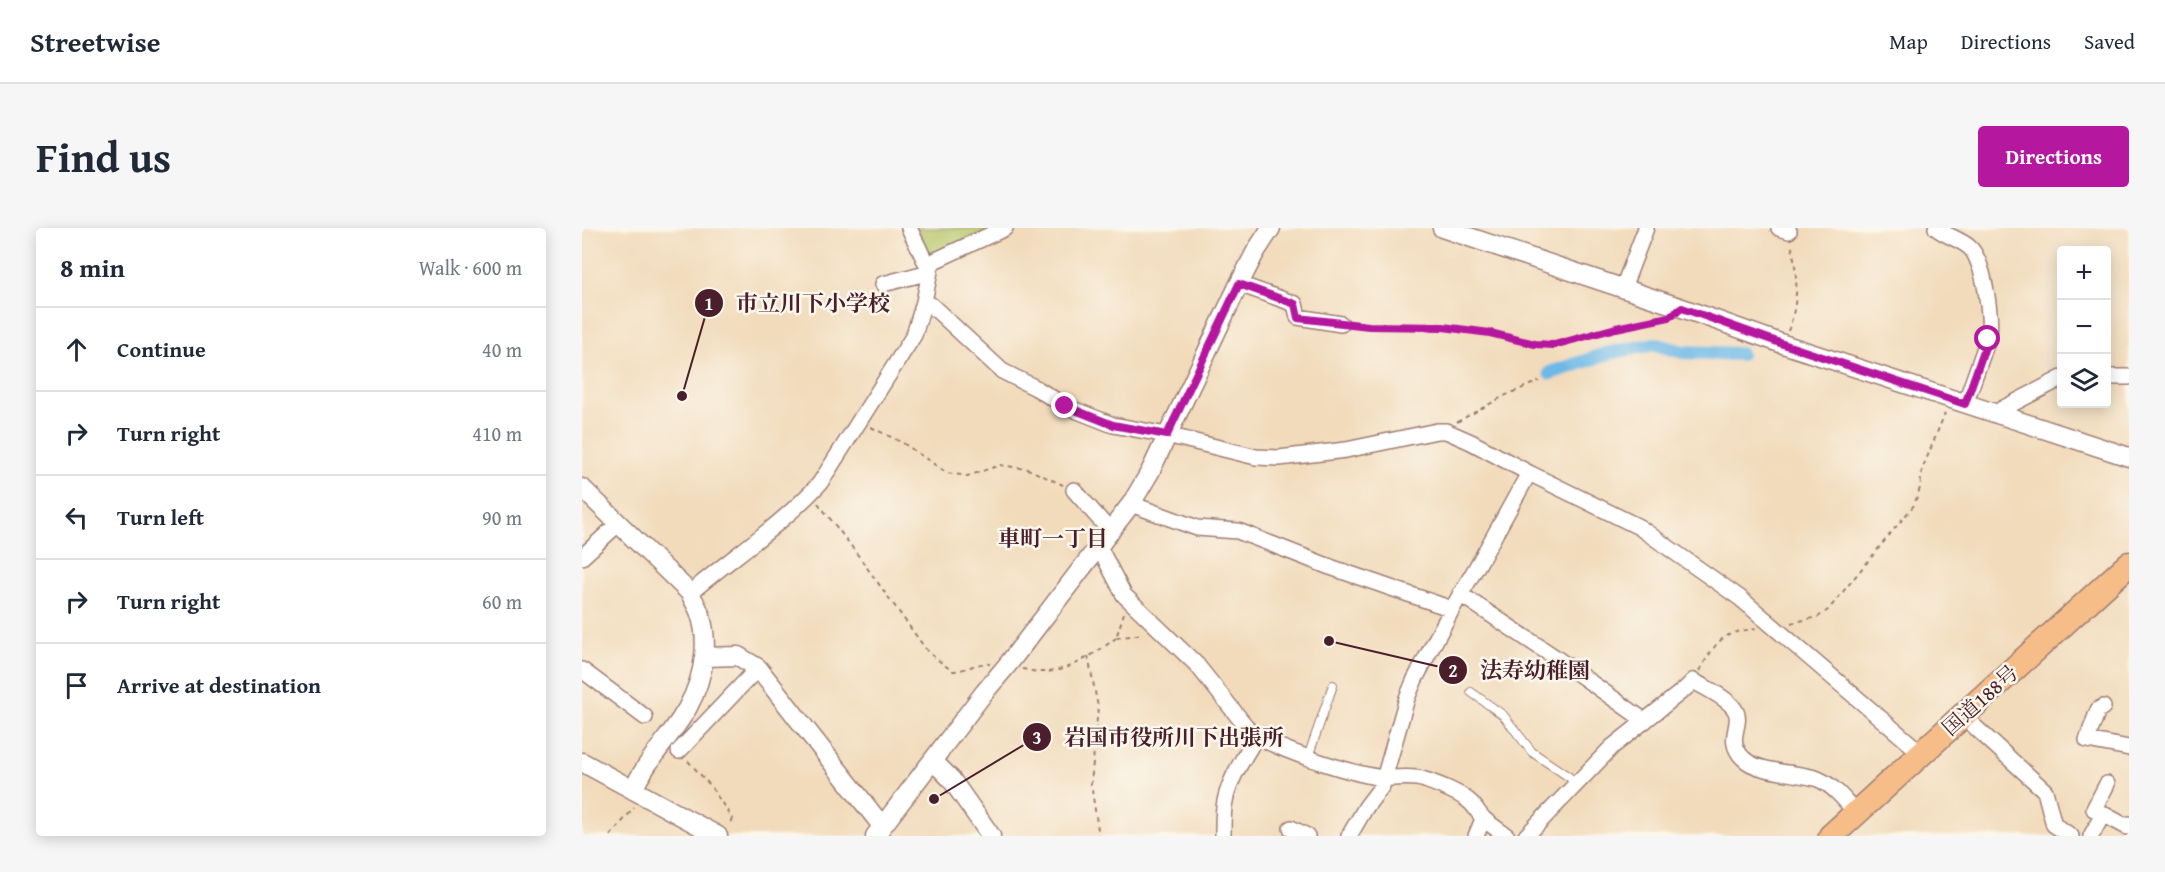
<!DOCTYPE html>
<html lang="en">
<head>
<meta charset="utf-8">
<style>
	body { margin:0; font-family:"Gentium Book Plus","Noto Serif JP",serif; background:#f6f6f7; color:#1f2937 }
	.controls { position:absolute; right:18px; top:18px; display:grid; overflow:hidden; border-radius:6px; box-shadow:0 3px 15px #0003 }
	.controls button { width:54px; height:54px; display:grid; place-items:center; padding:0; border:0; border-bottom:2px solid #e0e1e3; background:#fff; color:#1f2937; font:30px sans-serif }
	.stop { position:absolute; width:18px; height:18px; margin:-14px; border:4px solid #b5179e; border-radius:50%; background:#fff }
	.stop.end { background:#b5179e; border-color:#fff; box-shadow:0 2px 6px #0008 }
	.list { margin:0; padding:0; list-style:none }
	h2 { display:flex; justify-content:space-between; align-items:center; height:78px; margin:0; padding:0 24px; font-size:26px }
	h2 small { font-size:20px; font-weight:400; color:#747a83 }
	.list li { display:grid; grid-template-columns:39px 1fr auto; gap:18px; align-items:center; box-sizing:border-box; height:84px; padding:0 24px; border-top:2px solid #e0e1e3 }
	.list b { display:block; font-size:22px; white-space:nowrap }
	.list em { font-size:20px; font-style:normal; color:#747a83 }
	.icon { flex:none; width:33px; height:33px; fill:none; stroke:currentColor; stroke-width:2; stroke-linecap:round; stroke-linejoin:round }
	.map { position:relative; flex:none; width:1547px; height:608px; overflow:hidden; border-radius:6px }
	header { display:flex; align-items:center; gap:36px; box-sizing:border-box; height:84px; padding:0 30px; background:#fff; border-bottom:2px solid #e0e1e3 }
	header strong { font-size:28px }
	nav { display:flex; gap:33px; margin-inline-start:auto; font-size:21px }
	.intro { display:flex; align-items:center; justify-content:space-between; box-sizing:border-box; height:144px; padding:0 36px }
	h1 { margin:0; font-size:42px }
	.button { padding:15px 27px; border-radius:6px; background:#b5179e; color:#fff; font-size:21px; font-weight:700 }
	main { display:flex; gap:36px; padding:0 36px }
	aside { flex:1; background:#fff; border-radius:6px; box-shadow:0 3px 15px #0003 }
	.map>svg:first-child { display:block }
	.green { fill:#b6c668; stroke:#80724a; stroke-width:1.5 }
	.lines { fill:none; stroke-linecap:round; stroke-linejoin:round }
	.canal { stroke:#6db8e6; stroke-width:14 }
	.service-casing { stroke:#9e7d73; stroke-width:10 }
	.minor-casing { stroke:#9e7d73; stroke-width:18 }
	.tertiary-casing { stroke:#9e7d73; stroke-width:21 }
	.trunk-casing { stroke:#9e7d73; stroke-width:27 }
	.path { stroke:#9e7d73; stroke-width:2; stroke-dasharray:4.5 4.5; stroke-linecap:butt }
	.service { stroke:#fff; stroke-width:8 }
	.minor { stroke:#fff; stroke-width:15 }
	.tertiary { stroke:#fff; stroke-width:18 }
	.trunk { stroke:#f7bd88; stroke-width:24 }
	.route { stroke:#b5179e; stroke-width:8 }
	.labels { text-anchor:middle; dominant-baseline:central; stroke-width:5; stroke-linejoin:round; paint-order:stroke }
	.street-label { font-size:21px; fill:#4a1f2b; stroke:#fbf7ec }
	.neighbourhood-label { font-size:22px; font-weight:bold; fill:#4a1f2b; stroke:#fbf7ec }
	.leader { fill:none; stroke:#4a1f2b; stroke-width:2 }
	.callout-dot { fill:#4a1f2b; stroke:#fbf7ec; stroke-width:2 }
	.mark-label { font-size:18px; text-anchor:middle; font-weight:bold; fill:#fff }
	.callout-label { font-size:22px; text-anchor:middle; font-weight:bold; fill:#4a1f2b; stroke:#fbf7ec; stroke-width:5; stroke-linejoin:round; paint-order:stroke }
</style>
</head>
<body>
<header>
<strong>Streetwise</strong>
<nav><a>Map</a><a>Directions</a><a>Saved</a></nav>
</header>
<div class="intro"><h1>Find us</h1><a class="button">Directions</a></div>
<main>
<aside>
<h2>8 min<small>Walk · 600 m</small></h2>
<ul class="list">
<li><svg class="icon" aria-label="ahead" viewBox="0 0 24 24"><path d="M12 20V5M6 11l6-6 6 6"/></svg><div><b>Continue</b></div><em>40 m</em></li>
<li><svg class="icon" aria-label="right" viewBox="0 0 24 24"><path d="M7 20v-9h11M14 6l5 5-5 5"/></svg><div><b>Turn right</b></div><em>410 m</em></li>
<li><svg class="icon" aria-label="left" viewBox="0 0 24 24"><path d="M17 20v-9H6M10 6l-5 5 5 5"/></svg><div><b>Turn left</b></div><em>90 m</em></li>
<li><svg class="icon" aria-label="right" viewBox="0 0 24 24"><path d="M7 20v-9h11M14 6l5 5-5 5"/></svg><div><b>Turn right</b></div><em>60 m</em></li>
<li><svg class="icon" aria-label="arrive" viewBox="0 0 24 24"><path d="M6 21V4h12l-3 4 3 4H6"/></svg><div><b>Arrive at destination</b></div></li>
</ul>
</aside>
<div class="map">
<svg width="1547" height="608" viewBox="0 0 1547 608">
	<rect width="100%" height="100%" fill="#fbf7ec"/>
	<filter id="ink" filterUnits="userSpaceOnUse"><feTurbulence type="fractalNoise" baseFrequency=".0167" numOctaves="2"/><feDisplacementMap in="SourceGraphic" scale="12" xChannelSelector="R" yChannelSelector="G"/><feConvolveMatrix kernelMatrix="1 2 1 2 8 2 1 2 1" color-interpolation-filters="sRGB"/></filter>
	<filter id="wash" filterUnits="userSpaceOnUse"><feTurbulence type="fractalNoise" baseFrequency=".008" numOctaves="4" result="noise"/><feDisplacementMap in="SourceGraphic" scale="24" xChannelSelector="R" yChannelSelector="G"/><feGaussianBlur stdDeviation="1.35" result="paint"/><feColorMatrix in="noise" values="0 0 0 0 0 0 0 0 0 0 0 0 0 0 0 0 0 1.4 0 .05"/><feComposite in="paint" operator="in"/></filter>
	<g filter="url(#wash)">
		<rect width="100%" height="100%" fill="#f2dbbb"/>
		<path class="green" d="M 335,0 L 412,0 L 348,28 Z"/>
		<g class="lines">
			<path class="canal" d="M 968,145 L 1027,125 L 1073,116 L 1101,124 L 1158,126"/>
		</g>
	</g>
	<g filter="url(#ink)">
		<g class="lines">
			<g class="service-casing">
				<path id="service" d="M 889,464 L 921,487 L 950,524 L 987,549 L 994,556
					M 726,529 L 751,457"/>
			</g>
			<g class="minor-casing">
				<path id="minor" d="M 327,0 L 343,33 L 349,38
					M 1197,0 L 1207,3
					M 1354,0 C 1364,8 1378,11 1387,19 C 1402,31 1411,93 1406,111 L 1383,176
					M 301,56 L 340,46 L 347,47
					M 657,56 L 713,76 L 716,89 L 759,96
					M 1041,60 L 1064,0
					M 342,74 L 349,77 L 420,143 L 454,160 L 483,178 L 531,197 L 585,207 L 674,229 L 697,230 L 764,222 L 855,203 L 864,203 L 889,214 L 947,245 L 1057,299 L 1158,370 L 1338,524
					M 1524,149 L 1547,149
					M 1417,188 L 1420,181 L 1480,150
					M 492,262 L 528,303
					M 549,276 L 615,300 L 656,303 L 748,339 L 870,381
					M 516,317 L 542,367 L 615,437 L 666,501 C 686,520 774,547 802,550 C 816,551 829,547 843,552 C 857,557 877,564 888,574 C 894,579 897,587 903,592 C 910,598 918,603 925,608
					M 0,329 L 37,295
					M 108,365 C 151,328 200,297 238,255 L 332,107 L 342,74 L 349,38 L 352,33 L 423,0
					M 878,366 L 977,432 L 1063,493
					M 0,442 L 63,489
					M 1521,479 L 1516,482 L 1505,512 L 1547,520
					M 1381,488 L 1463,563 L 1472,597 L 1489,608
					M 97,523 L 176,440
					M 1525,556 L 1512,581 L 1545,599 L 1547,596
					M 709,600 L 725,608
					M 641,608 C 641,598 641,588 642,579 C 645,554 662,530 674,509
					M 767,608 L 784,579 L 800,558 L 825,470 L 833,451 L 870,381 L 901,328 L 947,245
					M 894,608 L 901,591
					M 944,608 L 1030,519 L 1104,460 L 1111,453 C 1122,459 1146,470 1153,482 C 1162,496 1142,511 1161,530 C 1175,545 1216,544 1236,551 C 1252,558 1263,572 1274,585
					M 1509,608 L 1521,586"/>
			</g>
			<g class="tertiary-casing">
				<path id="tertiary" d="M 860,0 L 1100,80 L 1201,116 L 1547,229
					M 0,260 L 108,365 C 111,372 116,379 118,386 C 130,421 118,463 98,492 C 81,517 64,534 51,562
					M 122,429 L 156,428 L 176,440 L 300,598
					M 351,533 L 369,551 L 409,608
					M 0,534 L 136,608
					M 293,608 L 401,466 L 427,435 L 549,276 L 568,244 L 657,56 L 674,23 L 689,0"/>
			</g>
			<g class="trunk-casing">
				<path id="trunk" d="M 1249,608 C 1348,517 1447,426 1547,336"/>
			</g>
			<path class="path" d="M 772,97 L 860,99 L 908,104 L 953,116 L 972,116 L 1034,100 L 1082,90
				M 1206,103 C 1217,74 1216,45 1209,15
				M 875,194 L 922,168 L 957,153
				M 289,199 L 321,215 L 365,245 L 386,248 L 418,237 L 446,241 L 481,257
				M 236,275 L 270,319 L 346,424 L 370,443 C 384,443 394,434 408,436
				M 542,385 L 534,410 L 561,406
				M 1209,395 L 1236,389 L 1246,382 L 1332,277 L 1338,260 L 1340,242 L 1363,185
				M 506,428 L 516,479 L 509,556 L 517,608
				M 440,441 C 446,442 453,444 459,444 C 486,445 514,425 534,410
				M 1117,443 C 1135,414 1138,404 1174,401
				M 106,533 L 127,556 L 150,590 L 147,598
				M 28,608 L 52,580"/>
			<use href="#service" class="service"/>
			<use href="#minor" class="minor"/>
			<use href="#tertiary" class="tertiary"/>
			<use href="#trunk" class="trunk"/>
		</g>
	</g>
	<g class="lines" filter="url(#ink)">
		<path class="route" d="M 483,178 L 531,197 L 585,207 L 657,56 L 713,76 L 716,90 L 787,98 L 861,99 L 908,105 L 953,116 L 972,117 L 1034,100 L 1087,89 L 1100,80 L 1201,116 L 1383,176 L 1406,111"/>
	</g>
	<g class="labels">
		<g class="street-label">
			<text transform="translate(1398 472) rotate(-42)">国道188号</text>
		</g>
		<g class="neighbourhood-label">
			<text x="471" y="310">車町一丁目</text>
		</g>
	</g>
	<path class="leader" d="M100 168L127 75M747 413L871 442M352 571L455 509"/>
	<g class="callout-dot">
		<circle cx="100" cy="168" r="6"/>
		<circle cx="747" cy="413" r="6"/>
		<circle cx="352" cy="571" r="6"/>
		<circle cx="127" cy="75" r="15"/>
		<circle cx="871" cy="442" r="15"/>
		<circle cx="455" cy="509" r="15"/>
	</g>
	<g class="mark-label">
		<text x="127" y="82">1</text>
		<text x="871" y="449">2</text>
		<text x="455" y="516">3</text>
	</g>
	<g class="callout-label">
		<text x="231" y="83">市立川下小学校</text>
		<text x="953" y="450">法寿幼稚園</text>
		<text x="592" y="517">岩国市役所川下出張所</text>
	</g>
</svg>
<div class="controls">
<button>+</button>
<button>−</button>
<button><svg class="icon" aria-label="layers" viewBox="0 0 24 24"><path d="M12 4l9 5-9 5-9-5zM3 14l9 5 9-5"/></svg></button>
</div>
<div class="stop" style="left:1406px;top:111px"></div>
<div class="stop end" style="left:483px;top:178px"></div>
</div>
</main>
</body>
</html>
